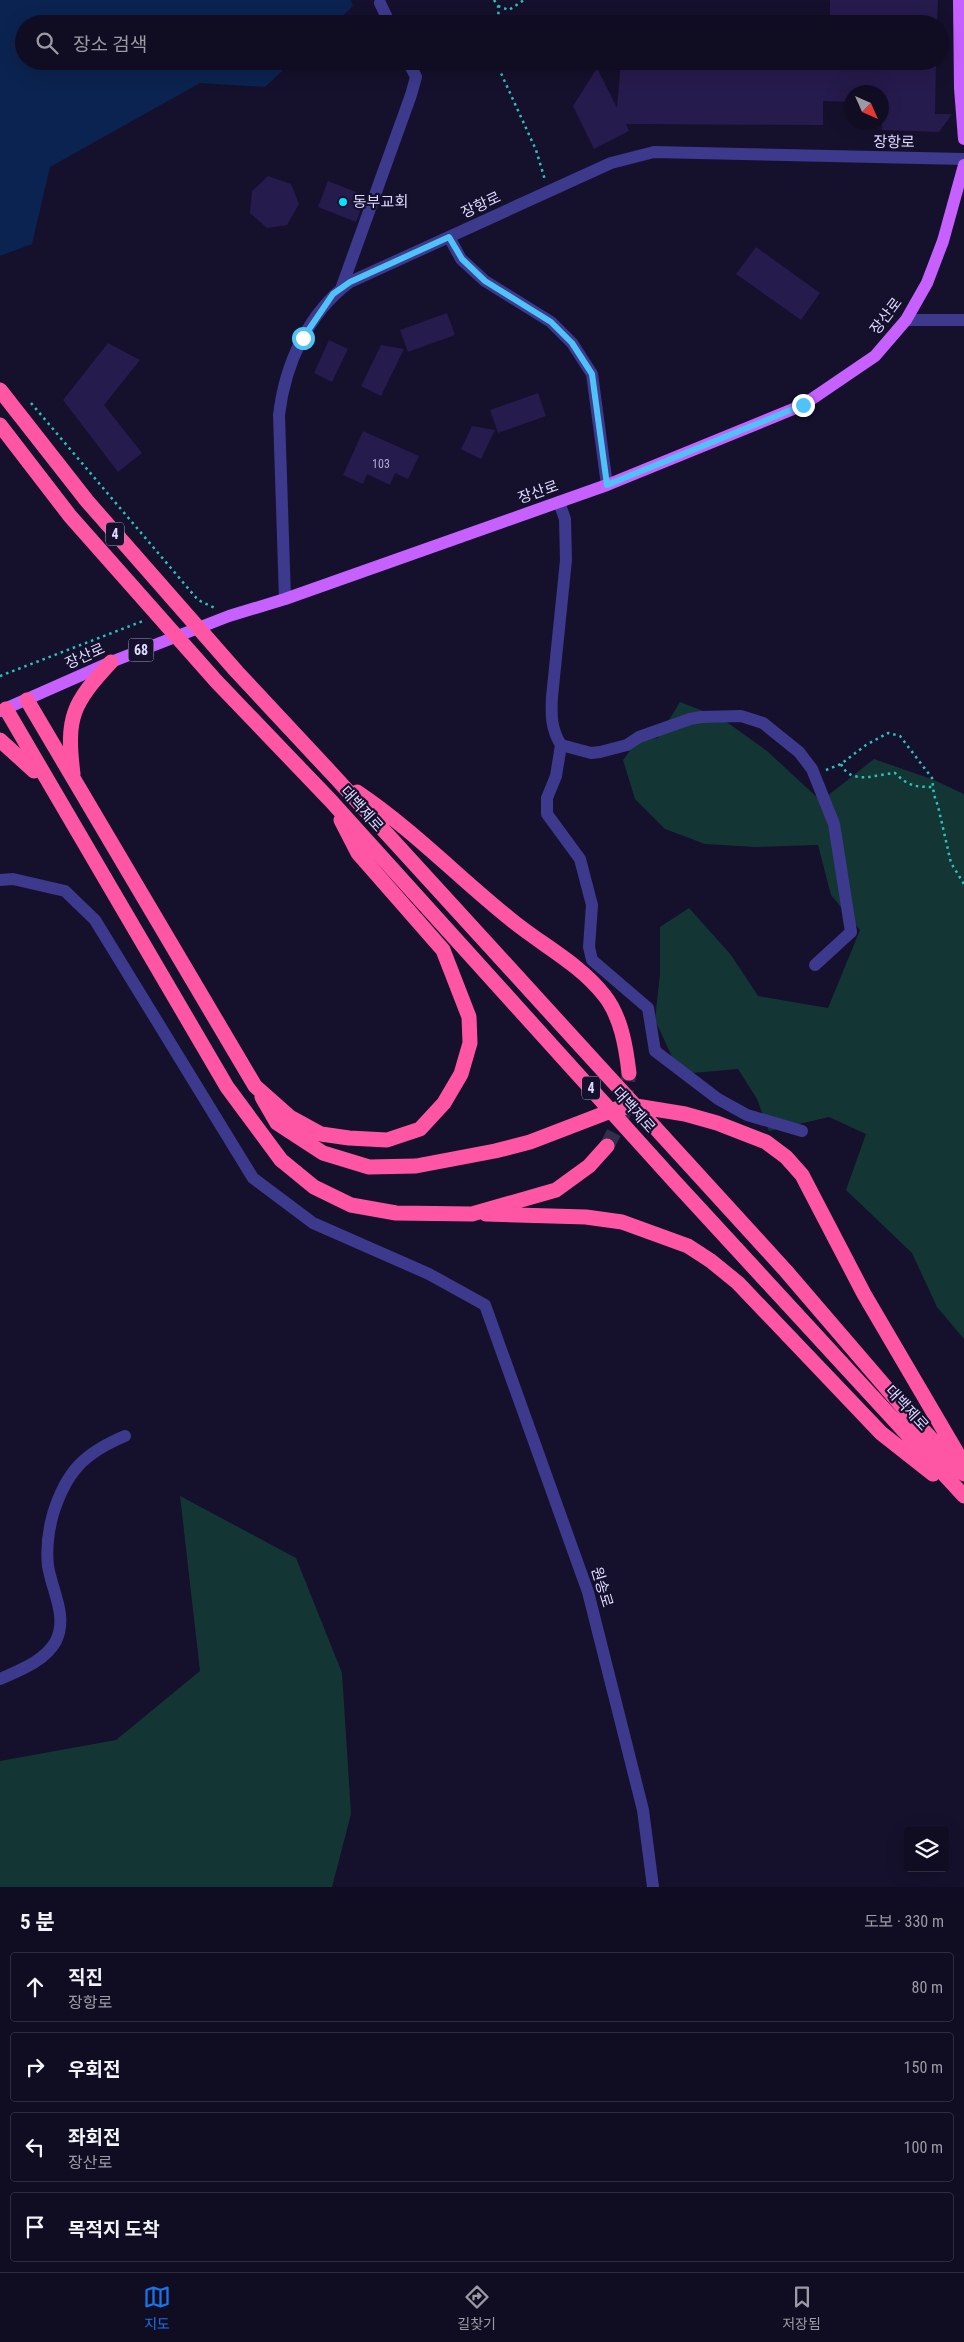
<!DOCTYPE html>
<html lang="ko">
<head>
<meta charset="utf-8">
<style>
	body { margin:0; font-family:"Roboto Condensed","Noto Sans KR",sans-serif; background:#1e1a2e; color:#f1f3f6 }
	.controls { position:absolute; right:15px; bottom:15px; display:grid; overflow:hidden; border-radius:5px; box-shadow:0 5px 20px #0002 }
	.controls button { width:45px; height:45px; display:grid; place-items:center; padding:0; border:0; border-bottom:1px solid #302c3f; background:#100c21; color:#f1f3f6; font:25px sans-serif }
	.compass { position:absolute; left:844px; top:85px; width:45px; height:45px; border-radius:50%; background:#100c21; box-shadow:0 5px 20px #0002; rotate:135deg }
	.stop { position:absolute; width:15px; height:15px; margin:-11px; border:4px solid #4fc3f7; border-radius:50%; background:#fff }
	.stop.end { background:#4fc3f7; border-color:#fff; box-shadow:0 1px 5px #0008 }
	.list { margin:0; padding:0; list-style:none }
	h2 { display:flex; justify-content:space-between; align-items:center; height:65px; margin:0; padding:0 20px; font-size:21px }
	h2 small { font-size:16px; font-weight:400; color:#9c9ba5 }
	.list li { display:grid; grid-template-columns:32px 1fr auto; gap:15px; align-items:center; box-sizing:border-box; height:70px; margin:0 10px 10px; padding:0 10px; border:1px solid #302c3f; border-radius:5px }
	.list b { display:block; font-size:19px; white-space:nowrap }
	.list p { margin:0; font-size:16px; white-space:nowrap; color:#9c9ba5 }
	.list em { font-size:16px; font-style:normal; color:#9c9ba5 }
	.icon { flex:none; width:28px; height:28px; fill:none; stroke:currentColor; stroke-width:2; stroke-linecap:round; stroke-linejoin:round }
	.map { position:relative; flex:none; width:964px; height:1887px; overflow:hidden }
	.search { position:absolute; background:#100c21; box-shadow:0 5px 20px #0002; left:15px; right:15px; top:15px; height:55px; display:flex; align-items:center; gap:12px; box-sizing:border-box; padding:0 18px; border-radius:28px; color:#9c9ba5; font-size:19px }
	.sheet { height:385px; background:#100c21 }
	nav { display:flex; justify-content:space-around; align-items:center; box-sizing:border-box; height:70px; border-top:1px solid #302c3f; background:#100c21; font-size:14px; color:#9c9ba5 }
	nav a { display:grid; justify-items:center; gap:2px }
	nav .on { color:#1a73e8 }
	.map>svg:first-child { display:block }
	.green { fill:#133635 }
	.water { fill:#0b2350 }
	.building { fill:#261b4d }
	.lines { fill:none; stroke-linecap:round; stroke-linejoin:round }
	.highway-tunnel { stroke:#332e4c; stroke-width:15; stroke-dasharray:15 8; stroke-linecap:butt }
	.path { stroke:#2bc2bb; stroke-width:2.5; stroke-dasharray:2.5 4; stroke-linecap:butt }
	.minor { stroke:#3d398c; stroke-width:12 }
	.major { stroke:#c661ff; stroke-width:12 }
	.highway { stroke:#ff55a5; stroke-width:15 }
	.route { stroke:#4fc3f7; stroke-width:6 }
	.poi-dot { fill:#06e3ff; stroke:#15102c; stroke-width:2 }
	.labels { text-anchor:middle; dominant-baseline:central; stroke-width:4.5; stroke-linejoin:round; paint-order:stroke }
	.number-label { font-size:12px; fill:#b1aad2 }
	.shield { fill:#15102c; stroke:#a29dc0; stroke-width:1 }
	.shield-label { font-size:14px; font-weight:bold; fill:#dfdaff }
	.street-label { font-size:15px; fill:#dfdaff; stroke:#15102c }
	.poi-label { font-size:15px; fill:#dfdaff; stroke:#15102c; text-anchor:start }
</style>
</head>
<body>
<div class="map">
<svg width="964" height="1887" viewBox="0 0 964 1887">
	<rect width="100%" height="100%" fill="#15102c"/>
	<path class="green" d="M 680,702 L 721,718 L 767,751 L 821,801 L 874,759 L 934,780 L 964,794 L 964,1339 L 937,1307 L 912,1253 L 846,1190 L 866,1134 L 829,1117 L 769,1131 L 757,1099 L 738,1069 L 680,1074 L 655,1020 L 660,974 L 660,927 L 689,908 L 731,955 L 758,996 L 828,1008 L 860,930 L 831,895 L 818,845 L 756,847 L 705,844 L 665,829 L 635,799 L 623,760 L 638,740 L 658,738 Z
		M 180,1496 L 296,1558 L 342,1673 L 351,1814 L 332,1887 L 0,1887 L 0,1761 L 116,1740 L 200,1671 Z"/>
	<path class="water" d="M 0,0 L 351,0 L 353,6 L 334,24 L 24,24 L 24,61 L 293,61 L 265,87 L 200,83 L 50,167 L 32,244 L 0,256 Z"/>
	<path class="building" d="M 830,0 L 938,0 L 937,24 L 830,24 Z
		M 621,61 L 936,61 L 935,114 L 952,114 L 939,132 L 882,130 L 882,92 L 852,92 L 852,102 L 823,101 L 823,125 L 626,124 L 629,131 L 594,149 L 573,106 L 597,68 L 617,108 Z
		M 268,176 L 291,184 L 299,204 L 287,225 L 267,228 L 250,213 L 252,191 Z
		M 328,181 L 366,196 L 356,222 L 318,207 Z
		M 756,247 L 820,293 L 801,320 L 736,274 Z
		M 447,313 L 455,335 L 408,352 L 400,330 Z
		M 329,340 L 348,349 L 332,382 L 314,373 Z
		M 108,343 L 140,360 L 104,405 L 142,453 L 118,472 L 63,400 Z
		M 381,345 L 404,349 L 381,396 L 361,386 Z
		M 538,393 L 546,416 L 498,433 L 490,410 Z
		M 472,426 L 495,430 L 481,459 L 461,449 Z
		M 363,431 L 419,456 L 408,479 L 395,473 L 390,485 L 367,474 L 363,484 L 343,475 Z"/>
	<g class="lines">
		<path class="highway-tunnel" d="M 607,1146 L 622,1117 L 629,1073"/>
		<path class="path" d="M 494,0 L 498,6 L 499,24
			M 498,6 L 509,10 L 524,0
			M 498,61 L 500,71 L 536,150 L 545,180
			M 31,403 L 198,600 L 215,608
			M 0,676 L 143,621
			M 841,764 C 851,786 877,774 895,773 C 908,786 915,787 933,787
			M 826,770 L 841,764 L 866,745 L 888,733 L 900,736 L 932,778 L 934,795 L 938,806 L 951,863 L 964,884"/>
		<path class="minor" d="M 380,3 L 390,24
			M 449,237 L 461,259 L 485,281 L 551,322 L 572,343 L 592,374 L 607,485
			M 341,289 L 411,95 L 416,77 L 408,61
			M 906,320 L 964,320
			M 559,502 L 565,519 L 566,560 L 552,697 C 551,715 551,729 561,745 L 591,753 L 600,752 L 627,745 L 639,737 L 690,719 L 701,717 L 741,716 L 763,723 L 799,752 L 812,769 L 834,824 L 851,932 L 815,965
			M 285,599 L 279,415 C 285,364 308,313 350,282 L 611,163 L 654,152 L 964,159
			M 561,745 L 556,776 L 547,798 L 547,814 L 580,859 L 592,905 L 589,947 L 592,960 L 648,1008 L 655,1051 L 718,1099 L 747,1115 L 802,1131
			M 0,880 L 13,879 L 65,891 L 95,920 L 253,1178 L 313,1223 L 429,1274 L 485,1305 L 588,1592 L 643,1810 L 653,1887
			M 0,1679 C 20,1670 45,1661 56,1641 C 68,1616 52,1591 48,1566 C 46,1548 48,1532 53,1514 C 66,1472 84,1453 125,1436"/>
		<path class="major" d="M 959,0 L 960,88 L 964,139
			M 0,711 L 111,662 L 229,616 L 285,599 L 607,485 L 803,405 L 875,356 L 906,320 L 927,283 L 943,241 L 964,165"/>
		<path class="highway" d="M 0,390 L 87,501 L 237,672 L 335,777 L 786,1271 L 913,1419 L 964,1474
			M 0,425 L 70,516 L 216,681 L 331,801 L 675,1182 L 964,1496
			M 27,700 L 255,1086 L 290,1117 L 321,1134 L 349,1138 L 387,1140 L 420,1129 L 444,1103 L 461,1074 L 470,1043 L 469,1017 L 443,950 L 358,853 L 341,820
			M 6,709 L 227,1087 L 281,1160 L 314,1187 L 351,1205 L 396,1213 L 472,1214 L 556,1190 L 589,1166 L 607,1146
			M 0,740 L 34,771
			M 73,774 C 66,717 72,704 111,662
			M 357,792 C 412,829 458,877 509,918 C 540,944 579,963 604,995 C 621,1016 626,1047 629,1073
			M 262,1097 L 277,1123 L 323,1153 L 369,1167 L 416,1166 L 495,1151 L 530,1142 L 616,1109 L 636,1106 L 685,1114 L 717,1123 L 766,1142 L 786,1157 L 802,1175 L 864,1294 L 963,1463
			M 486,1214 L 586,1217 L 622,1222 L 688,1246 L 711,1261 L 738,1283 L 881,1433 L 933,1474"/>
	</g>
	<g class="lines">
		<path class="route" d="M 303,338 L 333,294 L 350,282 L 449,237 L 462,259 L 485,281 L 551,322 L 572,343 L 592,374 L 607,485 L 803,405"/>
	</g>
	<circle class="poi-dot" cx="343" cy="202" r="5"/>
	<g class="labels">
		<g class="number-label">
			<text x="381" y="464">103</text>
		</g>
		<g class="shield">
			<rect x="106" y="522.5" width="18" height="23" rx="4"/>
			<rect x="128.5" y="638.5" width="25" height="23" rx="4"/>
			<rect x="582" y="1076.5" width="18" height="23" rx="4"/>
		</g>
		<g class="shield-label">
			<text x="115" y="534">4</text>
			<text x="141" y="650">68</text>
			<text x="591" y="1088">4</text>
		</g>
		<g class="street-label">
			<text transform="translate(894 142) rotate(1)">장항로</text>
			<text transform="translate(481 205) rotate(-25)">장항로</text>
			<text transform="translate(886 316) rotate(-53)">장산로</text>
			<text transform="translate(538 492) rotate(-19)">장산로</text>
			<text transform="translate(85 656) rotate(-24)">장산로</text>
			<text transform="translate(362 809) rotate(48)">대백제로</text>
			<text transform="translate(634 1110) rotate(48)">대백제로</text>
			<text transform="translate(907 1408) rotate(47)">대백제로</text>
			<text transform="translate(602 1587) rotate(73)">원송로</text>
		</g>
		<g class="poi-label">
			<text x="353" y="202">동부교회</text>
		</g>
	</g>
</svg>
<div class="controls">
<button><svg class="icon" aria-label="layers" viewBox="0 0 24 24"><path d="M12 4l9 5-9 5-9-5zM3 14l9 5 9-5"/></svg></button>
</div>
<svg class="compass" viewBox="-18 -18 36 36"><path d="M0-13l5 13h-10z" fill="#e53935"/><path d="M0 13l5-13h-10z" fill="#9c9ba5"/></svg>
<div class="stop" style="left:303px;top:338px"></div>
<div class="stop end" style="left:803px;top:405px"></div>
<div class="search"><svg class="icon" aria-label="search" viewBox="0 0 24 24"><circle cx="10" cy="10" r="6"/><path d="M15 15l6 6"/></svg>장소 검색</div>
</div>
<section class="sheet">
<h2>5 분<small>도보 · 330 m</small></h2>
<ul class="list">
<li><svg class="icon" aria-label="ahead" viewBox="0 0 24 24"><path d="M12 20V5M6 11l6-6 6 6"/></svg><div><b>직진</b><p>장항로</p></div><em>80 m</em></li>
<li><svg class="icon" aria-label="right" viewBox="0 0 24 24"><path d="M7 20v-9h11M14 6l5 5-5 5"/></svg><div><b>우회전</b></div><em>150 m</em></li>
<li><svg class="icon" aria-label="left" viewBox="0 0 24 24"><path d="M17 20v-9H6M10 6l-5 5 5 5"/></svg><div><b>좌회전</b><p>장산로</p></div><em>100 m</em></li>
<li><svg class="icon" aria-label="arrive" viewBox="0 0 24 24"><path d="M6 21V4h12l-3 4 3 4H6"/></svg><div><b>목적지 도착</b></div></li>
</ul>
</section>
<nav>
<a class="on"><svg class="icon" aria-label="map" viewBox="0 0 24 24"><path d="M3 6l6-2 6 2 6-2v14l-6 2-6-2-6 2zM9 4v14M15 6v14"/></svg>지도</a>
<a><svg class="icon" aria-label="directions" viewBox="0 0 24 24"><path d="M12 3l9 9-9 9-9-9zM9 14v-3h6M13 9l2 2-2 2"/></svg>길찾기</a>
<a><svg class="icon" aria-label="saved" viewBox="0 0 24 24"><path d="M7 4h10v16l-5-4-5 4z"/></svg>저장됨</a>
</nav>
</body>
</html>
